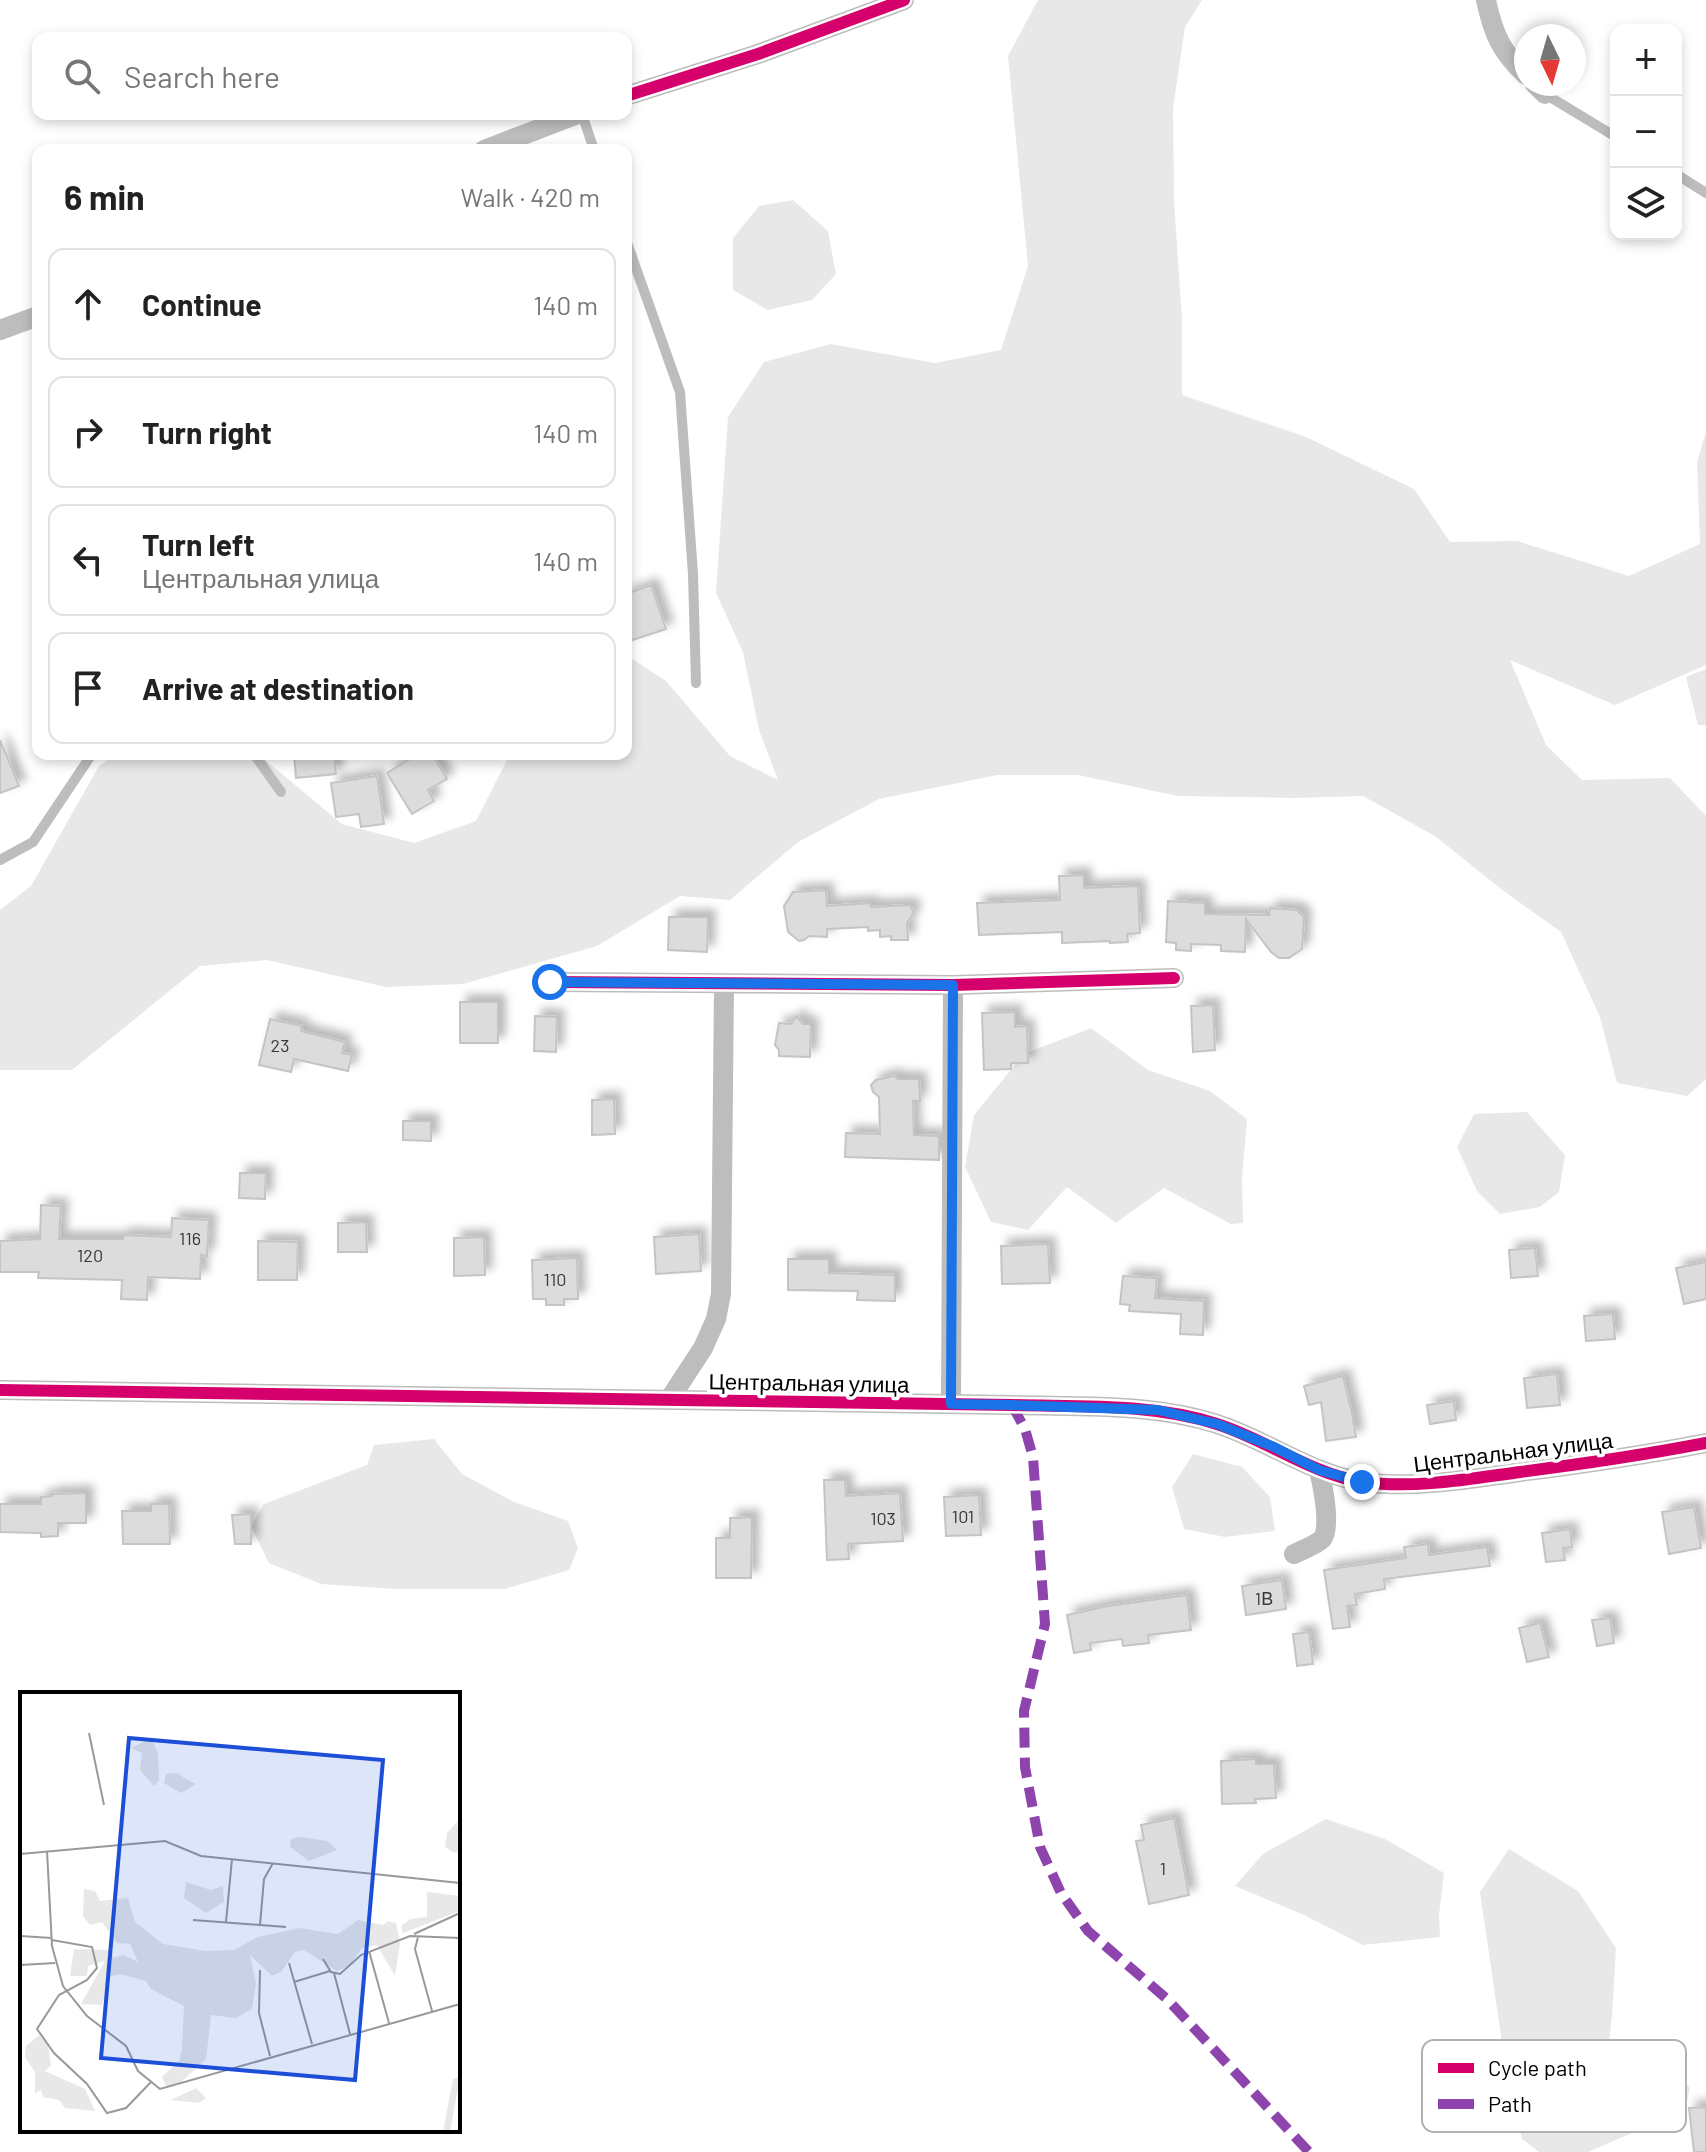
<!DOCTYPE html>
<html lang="en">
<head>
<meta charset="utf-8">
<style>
	body { margin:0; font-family:Barlow,sans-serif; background:#f6f6f6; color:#222 }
	.controls { position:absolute; right:24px; top:24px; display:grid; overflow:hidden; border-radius:16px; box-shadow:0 4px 12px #0003 }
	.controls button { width:72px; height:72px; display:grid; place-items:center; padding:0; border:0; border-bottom:2px solid #e0e0e0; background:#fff; color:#222; font:40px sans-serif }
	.compass { position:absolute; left:1514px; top:24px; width:72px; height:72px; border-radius:50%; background:#fff; box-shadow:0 4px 12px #0003; rotate:175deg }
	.stop { position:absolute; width:24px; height:24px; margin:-18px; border:6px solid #1a73e8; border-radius:50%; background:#fff }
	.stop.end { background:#1a73e8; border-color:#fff; box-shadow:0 2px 8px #0008 }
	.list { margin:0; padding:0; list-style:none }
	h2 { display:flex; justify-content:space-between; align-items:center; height:104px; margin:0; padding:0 32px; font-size:34px }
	h2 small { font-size:26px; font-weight:400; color:#767676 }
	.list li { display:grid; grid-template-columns:52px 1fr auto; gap:24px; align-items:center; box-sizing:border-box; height:112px; margin:0 16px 16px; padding:0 16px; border:2px solid #e0e0e0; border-radius:16px }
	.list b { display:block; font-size:30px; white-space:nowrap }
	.list p { margin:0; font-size:26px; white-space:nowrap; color:#767676 }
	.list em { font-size:26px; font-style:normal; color:#767676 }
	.icon { flex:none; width:44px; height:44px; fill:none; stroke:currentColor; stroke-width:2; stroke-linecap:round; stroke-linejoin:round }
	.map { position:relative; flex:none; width:1706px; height:2152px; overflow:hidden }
	.search { position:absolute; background:#fff; box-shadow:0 4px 12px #0003; left:32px; top:32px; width:600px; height:88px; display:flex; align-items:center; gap:20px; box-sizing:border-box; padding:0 28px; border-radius:16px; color:#767676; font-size:30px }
	.panel { position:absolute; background:#fff; box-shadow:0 4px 12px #0003; left:32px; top:144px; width:600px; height:616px; border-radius:16px }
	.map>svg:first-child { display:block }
	.green { fill:#e8e8e8 }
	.building { fill:#dcdcdc; stroke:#c4c4c4; stroke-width:2; filter:url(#shadow) }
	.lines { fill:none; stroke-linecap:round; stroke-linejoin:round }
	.service { stroke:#bdbdbd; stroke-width:10 }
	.minor { stroke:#bdbdbd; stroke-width:20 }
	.quiet { stroke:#8e44ad; stroke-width:10; stroke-dasharray:20 10; stroke-linecap:butt }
	.cycleway-casing { stroke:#fff; stroke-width:17 }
	.cycleway { stroke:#d6006c; stroke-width:12 }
	.route { stroke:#1a73e8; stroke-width:10 }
	.labels { text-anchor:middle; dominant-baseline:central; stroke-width:7; stroke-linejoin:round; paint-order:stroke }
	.number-label { font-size:18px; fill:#373737 }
	.street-label { font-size:22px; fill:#000; stroke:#fff }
	.inset-road { fill:none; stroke:#999; stroke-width:2 }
	.view { fill:#1d4ed8; fill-opacity:0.15; stroke:#1d4ed8; stroke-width:4 }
	.inset-edge { fill:none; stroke:#000; stroke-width:4 }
	.key { fill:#fff; stroke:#b2b2b2; stroke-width:2 }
	.key-label { font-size:22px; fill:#000 }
</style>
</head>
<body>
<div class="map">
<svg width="1706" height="2152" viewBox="0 0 1706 2152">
	<defs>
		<filter id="shadow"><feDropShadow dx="7" dy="-7" stdDeviation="4" flood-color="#0004"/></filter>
	</defs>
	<rect width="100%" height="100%" fill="#fff"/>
	<path class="green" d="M 1038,0 L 1202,0 L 1185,27 L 1173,108 L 1174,201 L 1182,321 L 1182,395 L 1306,437 L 1414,489 L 1450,542 L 1517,541 L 1629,576 L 1700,544 L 1697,462 L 1706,432 L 1706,665 L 1615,705 L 1510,660 L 1546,745 L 1582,780 L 1670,778 L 1706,816 L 1706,1079 L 1687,1096 L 1617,1083 L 1600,1017 L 1561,932 L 1501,889 L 1435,836 L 1363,796 L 1294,798 L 1178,796 L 1078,775 L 997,775 L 879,799 L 798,842 L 730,900 L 680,896 L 597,946 L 463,984 L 386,987 L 267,960 L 200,966 L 72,1070 L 0,1070 L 0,910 L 31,886 L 99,766 L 116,754 L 258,754 L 342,824 L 414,843 L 476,821 L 510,754 L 626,754 L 626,655 L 666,681 L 730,756 L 778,780 L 759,730 L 743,652 L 716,593 L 728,417 L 764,362 L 831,344 L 935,363 L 1001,350 L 1028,266 L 1008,56 Z
		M 793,200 L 828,231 L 836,274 L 812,300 L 768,310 L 733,290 L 733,238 L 759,206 Z
		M 1706,669 L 1706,725 L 1698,725 L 1686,677 Z
		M 1091,1028 L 1148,1070 L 1210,1091 L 1247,1119 L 1242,1177 L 1243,1223 L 1231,1224 L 1164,1188 L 1116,1223 L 1067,1187 L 1028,1230 L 991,1222 L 965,1167 L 974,1115 L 1024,1054 Z
		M 1527,1112 L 1565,1155 L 1559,1192 L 1540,1207 L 1500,1214 L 1477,1191 L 1457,1147 L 1474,1114 Z
		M 434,1439 L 462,1474 L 514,1502 L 568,1521 L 578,1548 L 569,1570 L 505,1589 L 397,1589 L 321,1584 L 269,1563 L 251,1526 L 264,1504 L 367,1465 L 374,1445 Z
		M 1193,1454 L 1242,1467 L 1270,1497 L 1275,1531 L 1225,1537 L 1184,1529 L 1172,1487 Z
		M 1326,1819 L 1385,1839 L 1444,1873 L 1439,1915 L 1440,1937 L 1363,1945 L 1304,1915 L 1235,1886 L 1263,1854 Z
		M 1509,1849 L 1578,1891 L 1616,1948 L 1612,2015 L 1607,2060 L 1661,2062 L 1690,2088 L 1685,2110 L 1588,2152 L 1539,2152 L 1522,2139 L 1506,2070 L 1480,1892 Z"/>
	<path class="building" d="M 651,585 L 666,629 L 626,642 L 626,594 Z
		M 0,740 L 19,786 L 0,793 Z
		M 294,754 L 334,754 L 336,774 L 296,778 Z
		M 418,754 L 432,754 L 447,779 L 428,790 L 434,801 L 412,814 L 387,773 Z
		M 377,776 L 384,824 L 361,827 L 359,814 L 336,817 L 331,783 Z
		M 1084,875 L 1084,888 L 1138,886 L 1140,933 L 1127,934 L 1128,942 L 1110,943 L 1110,941 L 1062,943 L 1062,932 L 979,935 L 977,903 L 1060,900 L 1059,876 Z
		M 826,890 L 827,906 L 871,903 L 871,907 L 910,905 L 914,913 L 907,923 L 908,940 L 891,940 L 891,936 L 880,937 L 880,930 L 868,931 L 868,927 L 827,929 L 827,937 L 809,936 L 804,940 L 799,941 L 788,932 L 784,906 L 793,892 Z
		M 1168,901 L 1205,903 L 1205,914 L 1269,915 L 1270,908 L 1297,910 L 1304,917 L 1302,949 L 1289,958 L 1279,958 L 1271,952 L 1246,919 L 1245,952 L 1221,951 L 1221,945 L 1191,944 L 1191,951 L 1176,950 L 1176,943 L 1166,942 Z
		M 669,917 L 708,917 L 707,952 L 668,950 Z
		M 460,1002 L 498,1002 L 498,1043 L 460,1043 Z
		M 1213,1005 L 1215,1050 L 1193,1052 L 1191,1006 Z
		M 1015,1012 L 1015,1027 L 1027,1026 L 1028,1063 L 1011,1063 L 1011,1069 L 984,1070 L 982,1013 Z
		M 535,1016 L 557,1017 L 556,1052 L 534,1051 Z
		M 796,1016 L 803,1024 L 811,1024 L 810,1057 L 779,1056 L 779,1050 L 775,1045 L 779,1023 L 791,1024 Z
		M 270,1019 L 302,1026 L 301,1031 L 345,1042 L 342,1053 L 352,1055 L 348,1071 L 294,1059 L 291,1072 L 259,1065 Z
		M 894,1076 L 898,1079 L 919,1079 L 920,1101 L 913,1101 L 914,1135 L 939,1136 L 939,1160 L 845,1157 L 846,1133 L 880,1134 L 879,1097 L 873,1092 L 871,1085 L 876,1080 Z
		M 614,1099 L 615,1134 L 592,1135 L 592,1100 Z
		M 403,1121 L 431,1121 L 431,1141 L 403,1140 Z
		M 240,1173 L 266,1173 L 265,1199 L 239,1198 Z
		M 41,1205 L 61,1206 L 59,1239 L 123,1239 L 123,1235 L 171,1237 L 172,1218 L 209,1220 L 207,1256 L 201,1255 L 200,1279 L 148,1277 L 147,1300 L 121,1299 L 122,1280 L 38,1278 L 39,1272 L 0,1272 L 0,1241 L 40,1239 Z
		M 366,1222 L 367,1252 L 338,1252 L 338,1223 Z
		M 699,1234 L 701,1271 L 656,1274 L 654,1237 Z
		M 484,1237 L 485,1275 L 454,1276 L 454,1238 Z
		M 258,1241 L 298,1242 L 297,1280 L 258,1280 Z
		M 1048,1244 L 1050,1283 L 1002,1284 L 1001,1246 Z
		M 1535,1248 L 1538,1276 L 1511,1278 L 1509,1250 Z
		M 577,1258 L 578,1299 L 564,1299 L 564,1305 L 546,1305 L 546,1299 L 533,1299 L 532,1260 Z
		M 788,1259 L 829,1259 L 829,1273 L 895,1275 L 895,1301 L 857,1300 L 858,1291 L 788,1290 Z
		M 1706,1262 L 1706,1299 L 1684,1304 L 1676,1268 Z
		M 1123,1276 L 1157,1278 L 1155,1298 L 1204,1301 L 1203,1335 L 1180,1334 L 1181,1314 L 1129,1311 L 1130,1305 L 1120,1304 Z
		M 1613,1314 L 1615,1339 L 1586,1341 L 1584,1316 Z
		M 1557,1374 L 1560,1405 L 1527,1408 L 1524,1378 Z
		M 1343,1376 L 1352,1413 L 1356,1437 L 1326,1441 L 1321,1402 L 1309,1405 L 1304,1386 Z
		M 1454,1401 L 1456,1420 L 1430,1424 L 1427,1405 Z
		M 824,1480 L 845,1480 L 846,1496 L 900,1493 L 903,1541 L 848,1544 L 849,1559 L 827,1560 Z
		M 86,1493 L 86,1523 L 58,1523 L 58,1536 L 41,1537 L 41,1533 L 0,1532 L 0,1504 L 41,1504 L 41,1497 L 52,1496 L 52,1494 Z
		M 979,1495 L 981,1535 L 946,1536 L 944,1497 Z
		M 151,1504 L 169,1504 L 170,1544 L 123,1544 L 122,1511 L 151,1511 Z
		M 1694,1507 L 1701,1548 L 1669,1554 L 1662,1512 Z
		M 251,1514 L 251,1544 L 235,1544 L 232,1515 Z
		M 752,1517 L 751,1578 L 716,1578 L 716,1538 L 730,1538 L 730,1518 Z
		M 1570,1529 L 1572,1547 L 1563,1548 L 1565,1560 L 1546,1562 L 1542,1533 Z
		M 1428,1544 L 1429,1555 L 1487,1547 L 1490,1566 L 1384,1579 L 1385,1589 L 1355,1594 L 1357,1605 L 1347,1606 L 1350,1627 L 1333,1629 L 1324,1570 L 1406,1558 L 1404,1547 Z
		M 1282,1580 L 1286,1609 L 1246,1615 L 1242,1586 Z
		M 1187,1595 L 1191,1630 L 1148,1635 L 1149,1643 L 1123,1646 L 1122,1639 L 1090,1643 L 1091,1650 L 1074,1653 L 1067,1615 L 1108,1606 Z
		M 1610,1618 L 1614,1643 L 1597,1646 L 1592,1620 Z
		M 1540,1623 L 1549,1657 L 1527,1662 L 1519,1628 Z
		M 1309,1632 L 1313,1664 L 1297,1666 L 1293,1634 Z
		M 1256,1759 L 1256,1764 L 1274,1764 L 1276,1798 L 1255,1799 L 1256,1803 L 1222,1804 L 1221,1761 Z
		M 1174,1818 L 1189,1895 L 1149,1904 L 1136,1841 L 1144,1840 L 1141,1825 Z
		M 1706,2107 L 1706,2152 L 1694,2152 L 1689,2108 Z"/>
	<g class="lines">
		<path class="service" d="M 1545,94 L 1616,137
			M 582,114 L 594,150
			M 1676,174 L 1706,193
			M 626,240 L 680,392 L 693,574 L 696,683
			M 254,754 L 281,792
			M 0,860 L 33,842 L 92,754"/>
		<path class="minor" d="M 1486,0 C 1493,33 1501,52 1526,75
			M 1535,84 L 1545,94
			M 626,96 L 758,54 L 904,0
			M 484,150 L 578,114
			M 0,330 L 38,316
			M 550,982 L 953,985 L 1174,978
			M 0,1390 L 1012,1405 C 1080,1407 1152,1403 1217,1424 C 1267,1440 1311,1474 1363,1482 C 1414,1489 1469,1479 1520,1472 C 1583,1464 1644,1455 1706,1443
			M 669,1400 L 703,1348 L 716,1319 L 721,1294 L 724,983
			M 951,1404 L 953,985
			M 1294,1554 C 1302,1550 1316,1545 1322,1539 C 1332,1528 1322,1483 1319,1470"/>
		<path class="quiet" d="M 1012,1405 L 1025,1429 L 1033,1457 L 1045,1624 L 1024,1711 L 1025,1767 L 1040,1847 L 1061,1893 L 1088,1931 L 1167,1999 L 1309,2152"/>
		<g class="cycleway-casing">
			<path id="cycleway" d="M 626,96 L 758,54 L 904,0
				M 550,982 L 953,985 L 1174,978
				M 0,1390 L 1012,1405 C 1080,1407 1152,1403 1217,1424 C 1267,1440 1311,1474 1363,1482 C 1414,1489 1469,1479 1520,1472 C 1583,1464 1644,1455 1706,1443"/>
		</g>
		<use href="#cycleway" class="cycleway"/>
	</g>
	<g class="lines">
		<path class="route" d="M 550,982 L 953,985 L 951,1404 L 1012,1405 L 1158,1410 L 1217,1424 L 1274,1447 L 1319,1470 L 1362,1482"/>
	</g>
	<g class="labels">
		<g class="number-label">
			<text x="280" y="1045">23</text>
			<text x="190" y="1238">116</text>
			<text x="90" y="1255">120</text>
			<text x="555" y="1279">110</text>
			<text x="963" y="1516">101</text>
			<text x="883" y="1518">103</text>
			<text x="1264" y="1598">1В</text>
			<text x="1163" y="1868">1</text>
		</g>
		<g class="street-label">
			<text transform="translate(809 1382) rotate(1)">Центральная улица</text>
			<text transform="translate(1513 1451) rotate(-7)">Центральная улица</text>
		</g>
	</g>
	<g transform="translate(20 1692)">
		<rect width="440" height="440" fill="#fff"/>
		<path d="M 131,46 L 138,61 L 139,88 L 134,94 L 120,78 L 122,61 L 111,56 ZM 157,81 L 166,87 L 176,92 L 161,101 L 144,91 L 146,82 ZM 437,130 L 440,158 L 434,161 L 425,155 L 427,141 ZM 280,145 L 308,149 L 317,158 L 289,169 L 270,155 L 271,147 ZM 166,190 L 191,198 L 203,194 L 204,210 L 186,221 L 164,206 ZM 64,197 L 75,199 L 80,209 L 108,206 L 115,230 L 143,252 L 185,259 L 214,258 L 238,245 L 279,236 L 318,242 L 338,228 L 363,233 L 368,229 L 376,231 L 380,251 L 375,284 L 357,253 L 342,256 L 330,273 L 317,279 L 284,258 L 275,260 L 261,280 L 252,284 L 230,263 L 236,291 L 232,317 L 216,326 L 191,323 L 186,367 L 161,390 L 147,395 L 142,385 L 159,369 L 162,357 L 164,314 L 131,297 L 126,289 L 100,282 L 89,285 L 82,313 L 61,312 L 85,269 L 68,274 L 67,284 L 50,284 L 54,257 L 92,258 L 93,266 L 104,263 L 118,270 L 110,252 L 97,251 L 82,230 L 70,233 L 63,224 ZM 407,200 L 440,204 L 440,219 L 383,241 L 381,234 L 391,227 L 407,225 ZM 19,343 L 28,353 L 31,373 L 25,379 L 65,397 L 75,419 L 45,416 L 39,408 L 23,405 L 21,398 L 15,401 L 15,380 L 5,365 L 6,354 ZM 440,385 L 430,440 L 423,440 L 433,387 ZM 176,396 L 186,406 L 179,411 L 151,408 Z" fill="#e8e8e8"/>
		<path class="inset-road" d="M 69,41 L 84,113M 27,159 L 32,254 L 43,294 L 67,324 L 106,354 L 118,379 L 140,397 L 440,312M 0,162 L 145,149 L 181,164 L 440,191M 173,228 L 266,235M 206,230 L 212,167M 240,233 L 244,187 L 253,171M 394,242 L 440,221M 0,244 L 32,246M 398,245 L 395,257 L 412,319M 32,248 L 72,255 L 77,276 L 67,288 L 39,303 L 17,337 L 34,361 L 67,392 L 87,421 L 106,416 L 132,389M 349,259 L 369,331M 303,267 L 311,280 L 320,282 L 341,263 L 390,244 L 440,246M 269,271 L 292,352M 0,273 L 35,271M 240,278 L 239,321 L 250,364M 314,281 L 330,342M 274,290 L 310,279"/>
		<path class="view" d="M 109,46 L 363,68 L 335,388 L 81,366 Z"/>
		<rect width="440" height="440" class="inset-edge"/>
	</g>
	<rect x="1422" y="2040" width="264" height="92" rx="12" class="key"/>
	<rect x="1438" y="2063" width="36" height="10" fill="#d6006c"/>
	<rect x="1438" y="2099" width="36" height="10" fill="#8e44ad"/>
	<g class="key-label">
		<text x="1488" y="2076">Cycle path</text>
		<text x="1488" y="2112">Path</text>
	</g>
</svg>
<div class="controls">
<button>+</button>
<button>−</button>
<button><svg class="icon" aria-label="layers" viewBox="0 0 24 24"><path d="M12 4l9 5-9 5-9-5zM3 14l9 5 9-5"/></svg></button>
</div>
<svg class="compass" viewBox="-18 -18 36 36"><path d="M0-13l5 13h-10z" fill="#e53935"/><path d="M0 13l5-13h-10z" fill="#767676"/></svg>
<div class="stop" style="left:550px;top:982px"></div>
<div class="stop end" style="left:1362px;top:1482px"></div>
<div class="search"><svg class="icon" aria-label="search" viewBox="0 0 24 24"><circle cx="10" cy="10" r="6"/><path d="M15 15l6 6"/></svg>Search here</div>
<section class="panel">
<h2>6 min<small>Walk · 420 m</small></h2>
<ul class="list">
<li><svg class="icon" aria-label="ahead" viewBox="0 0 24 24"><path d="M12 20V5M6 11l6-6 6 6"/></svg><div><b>Continue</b></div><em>140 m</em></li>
<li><svg class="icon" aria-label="right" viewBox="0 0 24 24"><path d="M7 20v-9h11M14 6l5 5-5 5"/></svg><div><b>Turn right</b></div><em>140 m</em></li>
<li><svg class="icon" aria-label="left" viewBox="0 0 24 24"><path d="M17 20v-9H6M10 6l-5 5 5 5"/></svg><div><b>Turn left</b><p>Центральная улица</p></div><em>140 m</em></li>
<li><svg class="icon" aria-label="arrive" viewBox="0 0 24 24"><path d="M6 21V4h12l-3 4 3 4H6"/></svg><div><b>Arrive at destination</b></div></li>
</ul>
</section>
</div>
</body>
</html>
